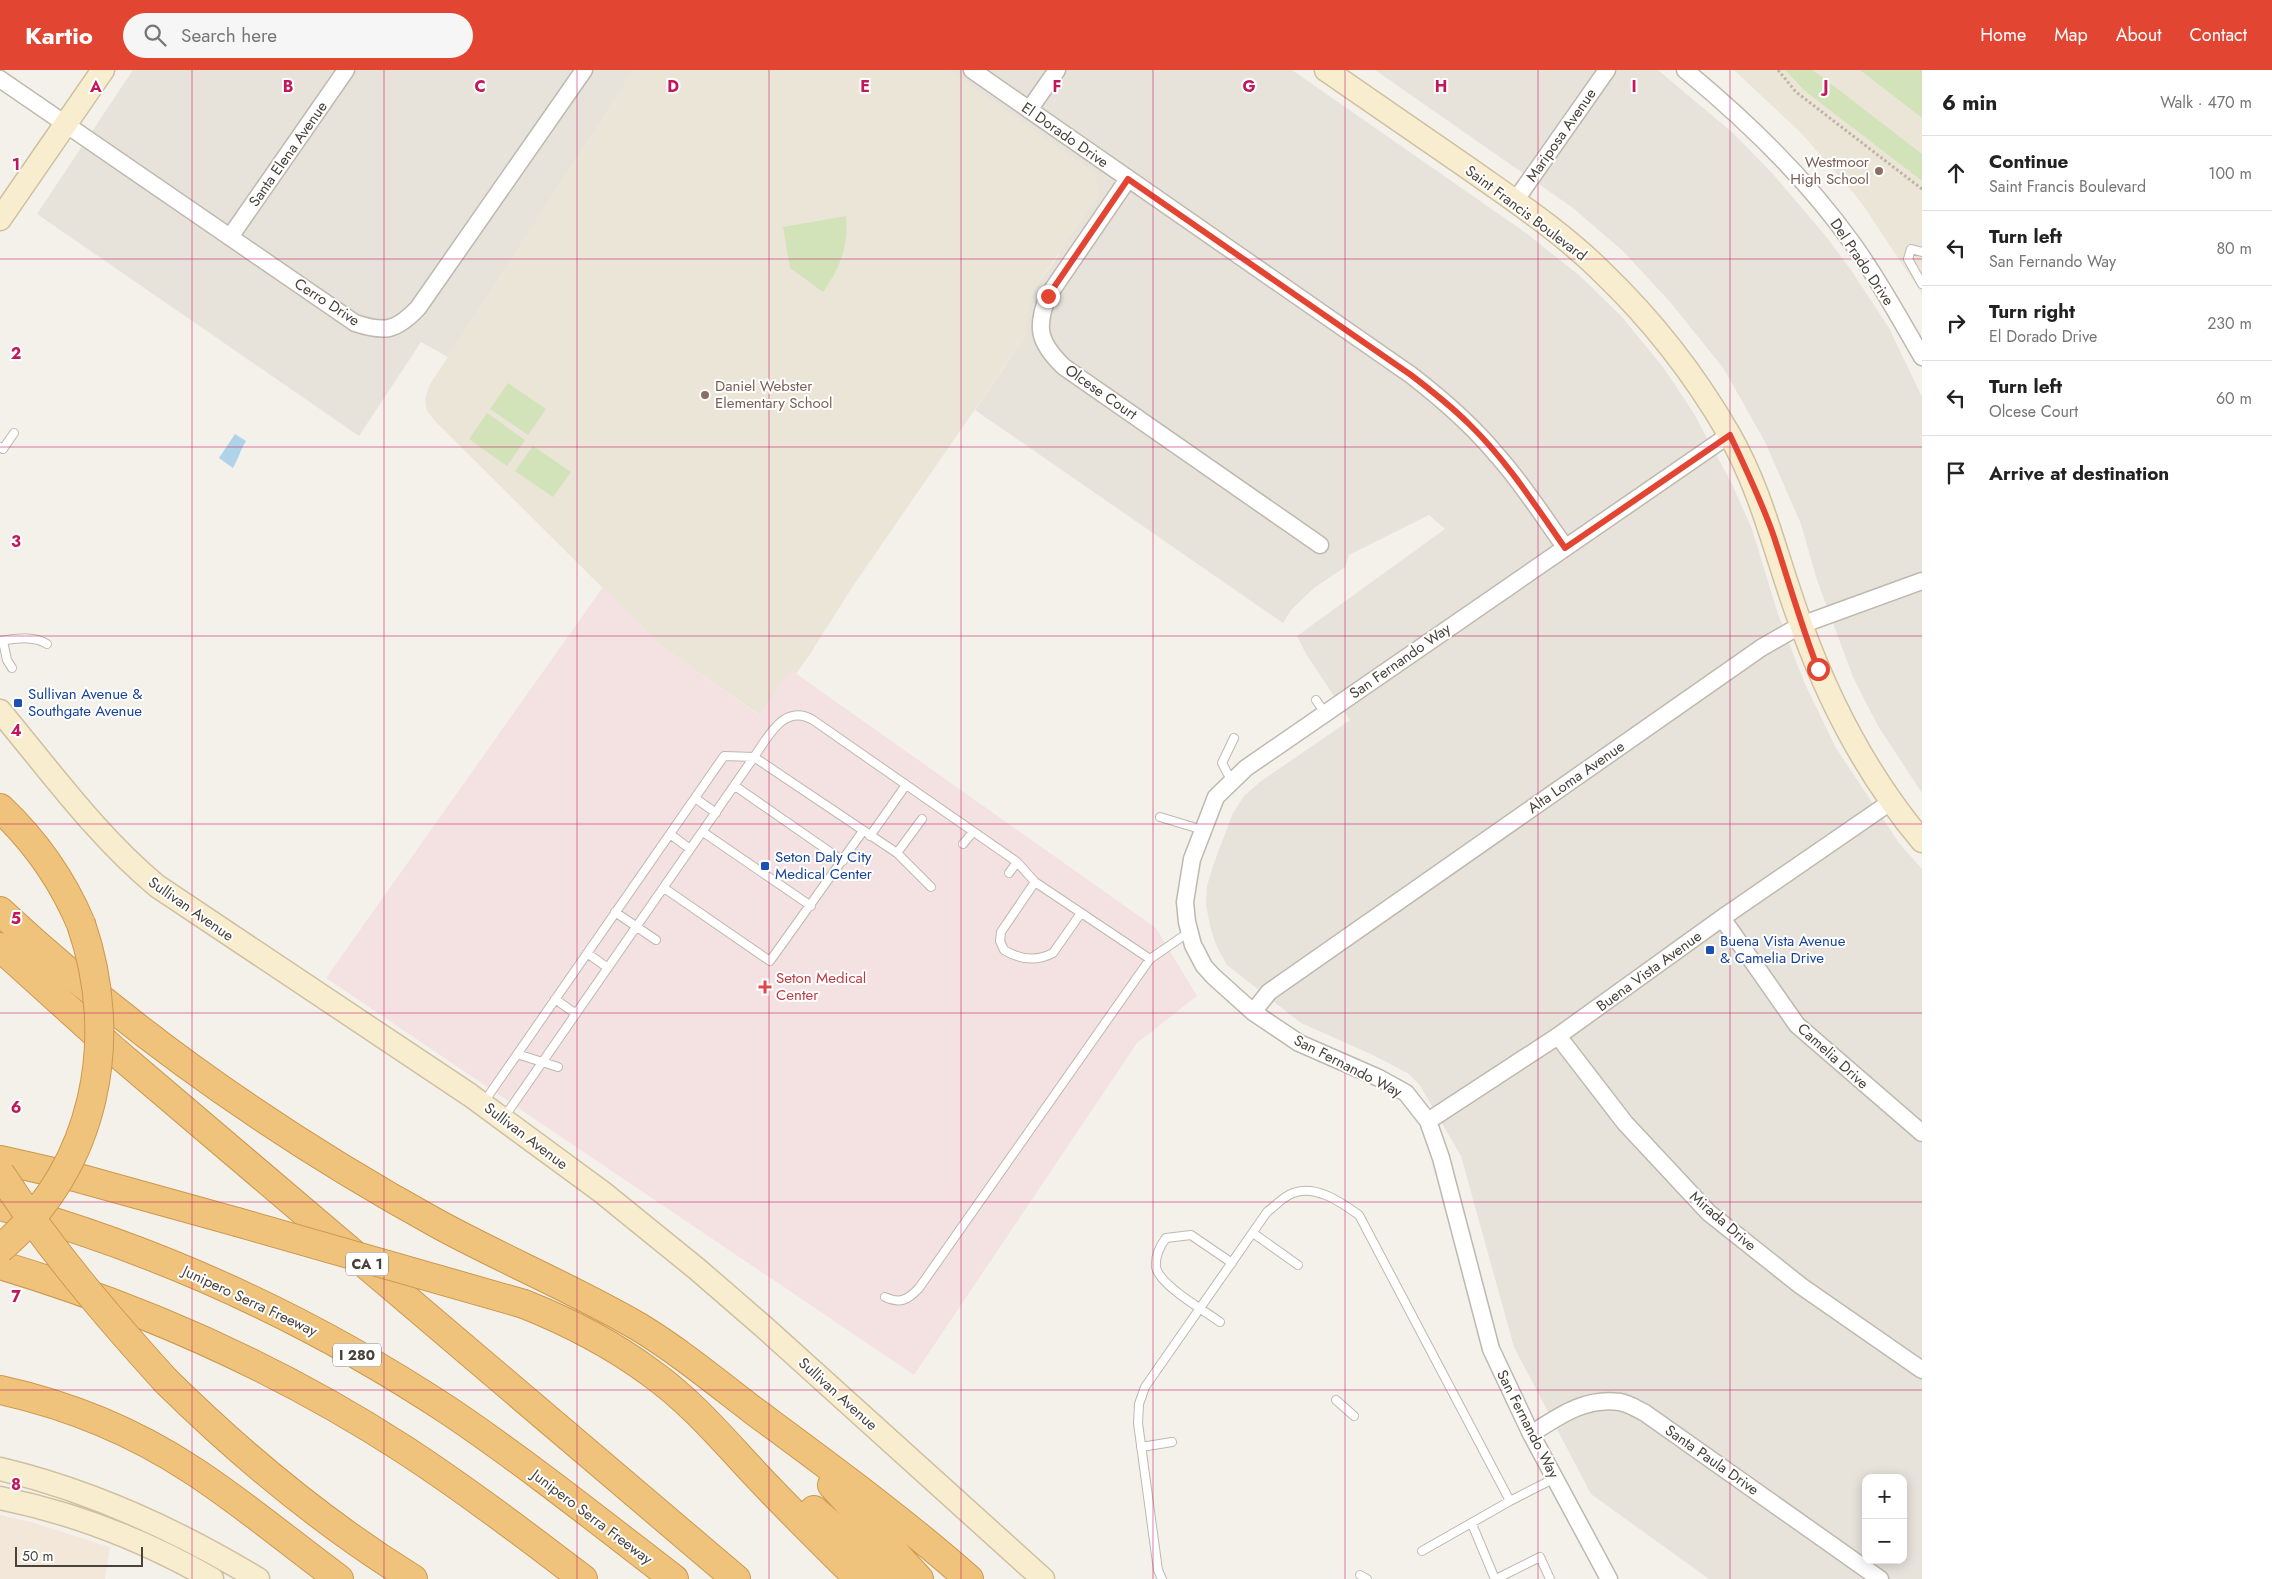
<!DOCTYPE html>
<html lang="en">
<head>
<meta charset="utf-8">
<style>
	body { margin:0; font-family:Jost,sans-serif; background:#f6f6f6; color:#222 }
	.controls { position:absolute; right:15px; bottom:15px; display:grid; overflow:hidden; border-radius:10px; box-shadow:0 2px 12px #0003 }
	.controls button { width:45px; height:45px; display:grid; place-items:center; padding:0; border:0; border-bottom:1px solid #e0e0e0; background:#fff; color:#222; font:25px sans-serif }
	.scale { position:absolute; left:15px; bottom:12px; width:128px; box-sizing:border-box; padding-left:5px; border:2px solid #48423a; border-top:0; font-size:14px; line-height:18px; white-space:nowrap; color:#48423a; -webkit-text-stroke:4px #fff; paint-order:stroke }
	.stop { position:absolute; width:15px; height:15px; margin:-11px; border:4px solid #e34533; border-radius:50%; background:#fff }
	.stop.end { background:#e34533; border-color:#fff; box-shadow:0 1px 5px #0008 }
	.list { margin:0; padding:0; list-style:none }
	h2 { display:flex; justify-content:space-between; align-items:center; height:65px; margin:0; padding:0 20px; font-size:21px }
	h2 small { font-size:16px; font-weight:400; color:#767676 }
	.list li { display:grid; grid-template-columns:32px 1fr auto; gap:15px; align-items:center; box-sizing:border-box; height:75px; padding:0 20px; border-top:1px solid #e0e0e0 }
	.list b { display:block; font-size:19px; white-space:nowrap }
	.list p { margin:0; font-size:16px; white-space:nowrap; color:#767676 }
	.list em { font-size:16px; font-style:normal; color:#767676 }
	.icon { flex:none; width:28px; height:28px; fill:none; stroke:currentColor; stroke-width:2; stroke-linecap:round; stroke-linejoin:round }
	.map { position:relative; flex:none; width:1922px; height:1509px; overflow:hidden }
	header { display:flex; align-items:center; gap:30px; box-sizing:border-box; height:70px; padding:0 25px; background:#e34533; color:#fff }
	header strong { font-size:24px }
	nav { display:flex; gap:28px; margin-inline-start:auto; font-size:18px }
	.search { width:350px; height:45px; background:#f6f6f6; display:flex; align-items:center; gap:12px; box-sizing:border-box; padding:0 18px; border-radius:28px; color:#767676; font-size:19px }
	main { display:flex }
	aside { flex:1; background:#fff }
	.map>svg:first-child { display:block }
	.residential { fill:#e7e2da; fill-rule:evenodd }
	.commercial { fill:#f3e7d9 }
	.education { fill:#ebe5d7 }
	.medical { fill:#f3e2e1 }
	.green { fill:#d2e3b9 }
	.water { fill:#afd4e9 }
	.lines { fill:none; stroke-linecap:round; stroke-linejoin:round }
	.lane-casing { stroke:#bfb8af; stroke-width:10 }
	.street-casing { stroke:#bfb8af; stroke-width:19 }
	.secondary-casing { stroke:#cec0a0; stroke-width:25 }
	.highway-casing { stroke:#cd984c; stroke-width:30 }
	.path { stroke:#bfb3a2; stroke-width:3; stroke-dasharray:2.5 2.5; stroke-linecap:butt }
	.lane { stroke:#fff; stroke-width:8 }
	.street { stroke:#fff; stroke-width:16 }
	.secondary { stroke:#f9edd0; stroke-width:22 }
	.highway { stroke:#efc37c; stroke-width:28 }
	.highway-bridge-casing { stroke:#cd984c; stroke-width:30; stroke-linecap:butt }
	.highway-bridge { stroke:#efc37c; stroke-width:28 }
	.route { stroke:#e34533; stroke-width:6 }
	.grid { fill:none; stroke:#c2185b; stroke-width:1; stroke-opacity:0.55 }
	.education-dot { fill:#8d6e63; stroke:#fff; stroke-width:2 }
	.transit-dot { fill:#1a4fb4; stroke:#fff; stroke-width:2 }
	.health-dot { fill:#e0444e; stroke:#fff; stroke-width:2 }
	.labels { text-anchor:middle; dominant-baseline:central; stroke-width:4; stroke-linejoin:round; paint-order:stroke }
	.shield { fill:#fff; stroke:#7f7b75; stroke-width:1 }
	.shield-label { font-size:14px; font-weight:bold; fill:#48423a }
	.street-label { font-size:15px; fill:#48423a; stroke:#fff }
	.education-label { font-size:15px; fill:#785e54; stroke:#fff; text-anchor:end }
	.transit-label { font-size:15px; fill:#164399; stroke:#fff; text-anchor:start }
	.health-label { font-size:15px; fill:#be3a42; stroke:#fff; text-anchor:start }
	.grid-label { font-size:16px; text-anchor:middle; font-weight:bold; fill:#c2185b; stroke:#fff; stroke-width:4; stroke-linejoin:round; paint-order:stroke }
</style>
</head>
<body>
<header>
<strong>Kartio</strong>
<div class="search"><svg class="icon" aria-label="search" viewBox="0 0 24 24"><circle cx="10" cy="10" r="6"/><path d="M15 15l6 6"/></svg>Search here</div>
<nav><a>Home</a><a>Map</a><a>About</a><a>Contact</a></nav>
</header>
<main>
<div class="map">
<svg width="1922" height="1509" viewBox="0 0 1922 1509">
	<rect width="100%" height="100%" fill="#f4f1eb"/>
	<path class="residential" d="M 133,0 L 634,0 L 448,287 L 421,272 L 359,366 L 37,144 Z
		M 948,0 L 1292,0 L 1526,163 L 1580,206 L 1621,246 L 1663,297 L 1693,342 L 1732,414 L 1752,459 L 1777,541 L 1804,612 L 1836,678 L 1899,773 L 1922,799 L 1922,1509 L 1709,1509 L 1591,1424 L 1514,1277 L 1461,1086 L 1419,1014 L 1409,1004 L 1373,985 L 1301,953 L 1227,895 L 1217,877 L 1211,860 L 1206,835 L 1207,816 L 1214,793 L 1233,743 L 1244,726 L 1260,712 L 1350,650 L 1306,584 L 1297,566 L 1445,459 L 1429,445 L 1349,485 L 1345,497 L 1314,518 L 1291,540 L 1283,553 L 975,340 L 1027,264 L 1026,247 L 1031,226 L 1036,216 L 1059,185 L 1010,44 ZM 1866,1408 L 1903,1408 L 1903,1490 L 1866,1490 Z
		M 1375,0 L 1658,0 L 1733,63 L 1772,103 L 1824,164 L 1851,200 L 1889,258 L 1922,327 L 1922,723 L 1878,656 L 1853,607 L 1817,510 L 1801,454 L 1765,372 L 1724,299 L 1671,233 L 1623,181 L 1573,138 Z"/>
	<path class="commercial" d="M 0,1445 L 31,1452 L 110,1477 L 105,1509 L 0,1509 Z"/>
	<path class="education" d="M 634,0 L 948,0 L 1095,103 L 1099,126 L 1036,216 L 1028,237 L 1027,264 L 853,516 L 808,587 L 764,648 L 661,576 L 435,351 L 427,341 L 425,330 L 429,316 Z
		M 1734,0 L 1922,0 L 1922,224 L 1863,135 L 1846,114 L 1801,63 Z"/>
	<path class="medical" d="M 603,517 L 661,576 L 759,645 L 791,600 L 1156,858 L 1197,926 L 1137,973 L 914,1305 L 326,908 Z"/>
	<path class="green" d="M 1785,0 L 1813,0 L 1922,84 L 1922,111 L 1805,21 Z
		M 1860,0 L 1922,0 L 1922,48 Z
		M 846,146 C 849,176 840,198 823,222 L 790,198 L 783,157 Z
		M 508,313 L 546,339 L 528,365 L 490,339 Z
		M 487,343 L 525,370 L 507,396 L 469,369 Z
		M 533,376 L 571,402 L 553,427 L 515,401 Z"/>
	<path class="water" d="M 235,364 L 246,371 C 240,381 238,389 233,398 L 219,388 Z"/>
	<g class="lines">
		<g class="lane-casing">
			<path id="lane" d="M 1922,182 L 1911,179 L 1908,189 L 1922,214
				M 0,377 L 3,379 L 14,363
				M 0,571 C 15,569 34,565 47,574
				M 3,571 L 7,590 L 12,598
				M 1316,630 L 1325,643
				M 1231,710 L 1222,693 L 1234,668
				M 735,716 L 843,791
				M 695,728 L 716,743
				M 1160,747 L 1203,760
				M 703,762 L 811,836
				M 670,764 L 690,779
				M 870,766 L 906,715
				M 963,774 L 973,762
				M 897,783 L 922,749
				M 1009,803 L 1017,792
				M 1035,812 L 1001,862 L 1000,871 L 1004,880 C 1019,889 1036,892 1053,883 L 1081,843
				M 664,818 L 770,891 L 863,761
				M 615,842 L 656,870
				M 587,883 L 608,898
				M 555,929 L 576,944
				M 517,984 L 558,997
				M 484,1032 L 724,686 L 754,687 L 897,783 L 931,817
				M 505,1046 L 754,687 C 768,667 784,633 813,650 L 1017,792 L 1035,812 L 1150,889 L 1189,862
				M 1253,1163 L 1298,1195
				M 885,1227 C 900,1234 908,1230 919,1218 L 1150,889
				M 1220,1252 C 1205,1241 1159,1215 1156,1197 C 1155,1186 1160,1176 1166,1168 L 1191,1165 L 1232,1193
				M 1336,1330 L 1354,1346
				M 1141,1377 L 1172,1372
				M 1472,1454 L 1495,1509
				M 1422,1481 L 1510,1431 L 1555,1408
				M 1360,1505 L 1367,1509
				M 1162,1509 L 1158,1500 L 1138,1353 L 1139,1334 L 1145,1317 L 1267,1142 C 1275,1136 1284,1126 1293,1123 C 1316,1114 1342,1133 1359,1145 L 1510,1431
				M 1496,1509 L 1540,1487 L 1550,1509"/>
		</g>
		<g class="street-casing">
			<path id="street" d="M 972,0 L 1411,305 C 1442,329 1471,354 1496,384 C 1522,413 1543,446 1565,477
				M 1685,0 C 1747,51 1806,108 1853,174 C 1879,210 1900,249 1922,287
				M 0,9 L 355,253 C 385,263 396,261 418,238 L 584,0
				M 1029,40 L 1057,0
				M 1128,109 L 1048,226 C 1035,258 1039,273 1064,297 L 1320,475
				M 1515,131 L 1607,0
				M 230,167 L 346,0
				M 1722,848 L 1797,955 L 1922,1063
				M 1253,942 L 1269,922 L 1761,578 L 1801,555 L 1922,511
				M 1558,966 L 1625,1053 L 1709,1143 L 1801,1216 L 1922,1300
				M 1428,1051 L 1558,966 L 1722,848 L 1892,731
				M 1531,1364 C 1559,1346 1585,1327 1620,1332 C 1628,1333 1637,1339 1645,1343 L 1880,1509
				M 1609,1509 L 1531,1364 L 1491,1279 L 1441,1088 L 1428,1051 L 1406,1023 L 1379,1008 L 1299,973 L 1253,942 L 1213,906 L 1204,896 L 1193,875 L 1187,852 L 1185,832 L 1192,789 L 1216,727 L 1246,698 L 1729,365"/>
		</g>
		<g class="secondary-casing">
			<path id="secondary" d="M 1326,0 C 1374,33 1423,67 1471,100 C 1516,132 1563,163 1602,202 C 1651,249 1695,305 1729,364 C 1764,425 1777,492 1802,557 C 1830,634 1869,708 1922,771
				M 0,149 L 103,0
				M 0,641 C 50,701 97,766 157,816 L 470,1025 L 602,1122 L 697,1199 L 764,1257 L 1043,1509
				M 0,1399 C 92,1421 177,1460 258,1509
				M 0,1428 C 74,1443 146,1471 212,1509"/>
		</g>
		<g class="highway-casing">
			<path id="highway" d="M 0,738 C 36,772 62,809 81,854
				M 0,841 C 131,963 282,1068 438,1154 C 504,1190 574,1219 639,1257 C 680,1282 716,1312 754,1341 C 827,1395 901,1449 969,1509
				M 0,877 L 116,982 L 736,1509
				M 0,1090 L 75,1107 L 237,1152
				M 0,1136 C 159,1180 311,1250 449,1341 C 526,1393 600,1452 674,1509
				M 0,1195 C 143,1238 280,1299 405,1380 C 466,1420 524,1464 583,1509
				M 524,1234 C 569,1252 612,1274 651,1303 C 693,1333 725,1372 760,1409 C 792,1443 826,1476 859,1509
				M 166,1311 C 241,1385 323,1453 413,1509
				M 0,1320 C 68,1335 134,1362 192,1400 C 243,1433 290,1473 339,1509
				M 832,1415 L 919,1509
				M 814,1440 L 892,1509"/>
		</g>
		<path class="path" d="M 1778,0 L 1796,22 L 1922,119"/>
		<use href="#lane" class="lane"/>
		<use href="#street" class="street"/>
		<use href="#secondary" class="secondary"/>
		<use href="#highway" class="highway"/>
		<g class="highway-bridge-casing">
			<path id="highway-bridge" d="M 0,1103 C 49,1178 106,1245 166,1311
				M 237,1152 L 524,1234
				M 0,1179 C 96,1098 121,970 81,854"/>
		</g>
		<use href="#highway-bridge" class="highway-bridge"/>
	</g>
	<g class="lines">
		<path class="route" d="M 1048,226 L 1128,109 L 1411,305 C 1432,321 1452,337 1470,355 C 1507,391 1535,435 1565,478 L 1730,365 C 1745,397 1761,430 1773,464 C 1788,509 1801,555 1818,599"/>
	</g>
	<path class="grid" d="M 192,0 L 192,1509M 384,0 L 384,1509M 577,0 L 577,1509M 769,0 L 769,1509M 961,0 L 961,1509M 1153,0 L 1153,1509M 1345,0 L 1345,1509M 1538,0 L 1538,1509M 1730,0 L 1730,1509M 0,189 L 1922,189M 0,377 L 1922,377M 0,566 L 1922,566M 0,754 L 1922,754M 0,943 L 1922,943M 0,1132 L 1922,1132M 0,1320 L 1922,1320"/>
	<g class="education-dot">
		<circle cx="1879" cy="101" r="5"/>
		<circle cx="705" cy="325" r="5"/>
	</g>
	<g class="transit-dot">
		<rect x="13" y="628" width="10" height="10" rx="2.5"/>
		<rect x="760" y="791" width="10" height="10" rx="2.5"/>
		<rect x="1705" y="875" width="10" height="10" rx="2.5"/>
	</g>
	<path class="health-dot" d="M762.5 909.5h5v5h5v5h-5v5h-5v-5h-5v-5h5z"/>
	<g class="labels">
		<g class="shield">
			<rect x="346" y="1182.5" width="42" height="23" rx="4"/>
			<rect x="333" y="1273.5" width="48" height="23" rx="4"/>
		</g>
		<g class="shield-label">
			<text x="367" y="1194">CA 1</text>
			<text x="357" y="1285">I 280</text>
		</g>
		<g class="street-label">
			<text transform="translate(1065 65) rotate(35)">El Dorado Drive</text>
			<text transform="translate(1561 65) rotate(-55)">Mariposa Avenue</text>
			<text transform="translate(288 84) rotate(-55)">Santa Elena Avenue</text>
			<text transform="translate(1526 143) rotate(37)">Saint Francis Boulevard</text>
			<text transform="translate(1862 192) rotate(56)">Del Prado Drive</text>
			<text transform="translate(327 232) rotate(33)">Cerro Drive</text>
			<text transform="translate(1101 322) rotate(35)">Olcese Court</text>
			<text transform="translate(1400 591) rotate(-35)">San Fernando Way</text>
			<text transform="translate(1576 707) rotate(-35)">Alta Loma Avenue</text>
			<text transform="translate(191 839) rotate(35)">Sullivan Avenue</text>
			<text transform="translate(1649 901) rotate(-36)">Buena Vista Avenue</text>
			<text transform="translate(1833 986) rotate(42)">Camelia Drive</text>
			<text transform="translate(1348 996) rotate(27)">San Fernando Way</text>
			<text transform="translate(526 1066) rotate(37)">Sullivan Avenue</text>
			<text transform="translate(1723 1151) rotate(41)">Mirada Drive</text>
			<text transform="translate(250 1231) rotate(25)">Junipero Serra Freeway</text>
			<text transform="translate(838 1324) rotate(42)">Sullivan Avenue</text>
			<text transform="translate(1528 1354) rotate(63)">San Fernando Way</text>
			<text transform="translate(1712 1390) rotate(35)">Santa Paula Drive</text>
			<text transform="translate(592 1447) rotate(37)">Junipero Serra Freeway</text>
		</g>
		<g class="education-label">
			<text x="1869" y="92">Westmoor<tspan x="1869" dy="17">High School</tspan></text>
			<text x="715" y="316" text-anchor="start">Daniel Webster<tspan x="715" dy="17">Elementary School</tspan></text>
		</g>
		<g class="transit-label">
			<text x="28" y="624">Sullivan Avenue &amp;<tspan x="28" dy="17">Southgate Avenue</tspan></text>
			<text x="775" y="787">Seton Daly City<tspan x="775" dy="17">Medical Center</tspan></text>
			<text x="1720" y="871">Buena Vista Avenue<tspan x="1720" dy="17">&amp; Camelia Drive</tspan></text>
		</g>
		<g class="health-label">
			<text x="776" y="908">Seton Medical<tspan x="776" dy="17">Center</tspan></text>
		</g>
	</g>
	<g class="grid-label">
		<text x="96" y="22">A</text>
		<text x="288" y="22">B</text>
		<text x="480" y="22">C</text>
		<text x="673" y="22">D</text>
		<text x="865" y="22">E</text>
		<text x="1057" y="22">F</text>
		<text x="1249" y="22">G</text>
		<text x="1441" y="22">H</text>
		<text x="1634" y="22">I</text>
		<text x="1826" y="22">J</text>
		<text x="16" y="100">1</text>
		<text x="16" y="289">2</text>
		<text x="16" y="477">3</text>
		<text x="16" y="666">4</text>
		<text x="16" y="854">5</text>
		<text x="16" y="1043">6</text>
		<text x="16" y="1232">7</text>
		<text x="16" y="1420">8</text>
	</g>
</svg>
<div class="controls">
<button>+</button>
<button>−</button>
</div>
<div class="scale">50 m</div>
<div class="stop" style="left:1818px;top:599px"></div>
<div class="stop end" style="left:1048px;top:226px"></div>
</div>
<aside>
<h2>6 min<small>Walk · 470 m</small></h2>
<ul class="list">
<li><svg class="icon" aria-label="ahead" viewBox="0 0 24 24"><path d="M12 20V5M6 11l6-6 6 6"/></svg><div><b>Continue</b><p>Saint Francis Boulevard</p></div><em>100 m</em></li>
<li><svg class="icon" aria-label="left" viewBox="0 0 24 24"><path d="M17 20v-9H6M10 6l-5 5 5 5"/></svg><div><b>Turn left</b><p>San Fernando Way</p></div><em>80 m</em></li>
<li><svg class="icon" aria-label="right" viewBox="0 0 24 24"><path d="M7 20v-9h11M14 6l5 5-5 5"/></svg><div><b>Turn right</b><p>El Dorado Drive</p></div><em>230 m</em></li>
<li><svg class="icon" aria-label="left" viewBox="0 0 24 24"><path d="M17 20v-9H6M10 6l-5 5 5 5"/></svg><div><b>Turn left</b><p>Olcese Court</p></div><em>60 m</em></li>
<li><svg class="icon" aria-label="arrive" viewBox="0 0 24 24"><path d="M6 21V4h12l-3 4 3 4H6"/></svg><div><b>Arrive at destination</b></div></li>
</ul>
</aside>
</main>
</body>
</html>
